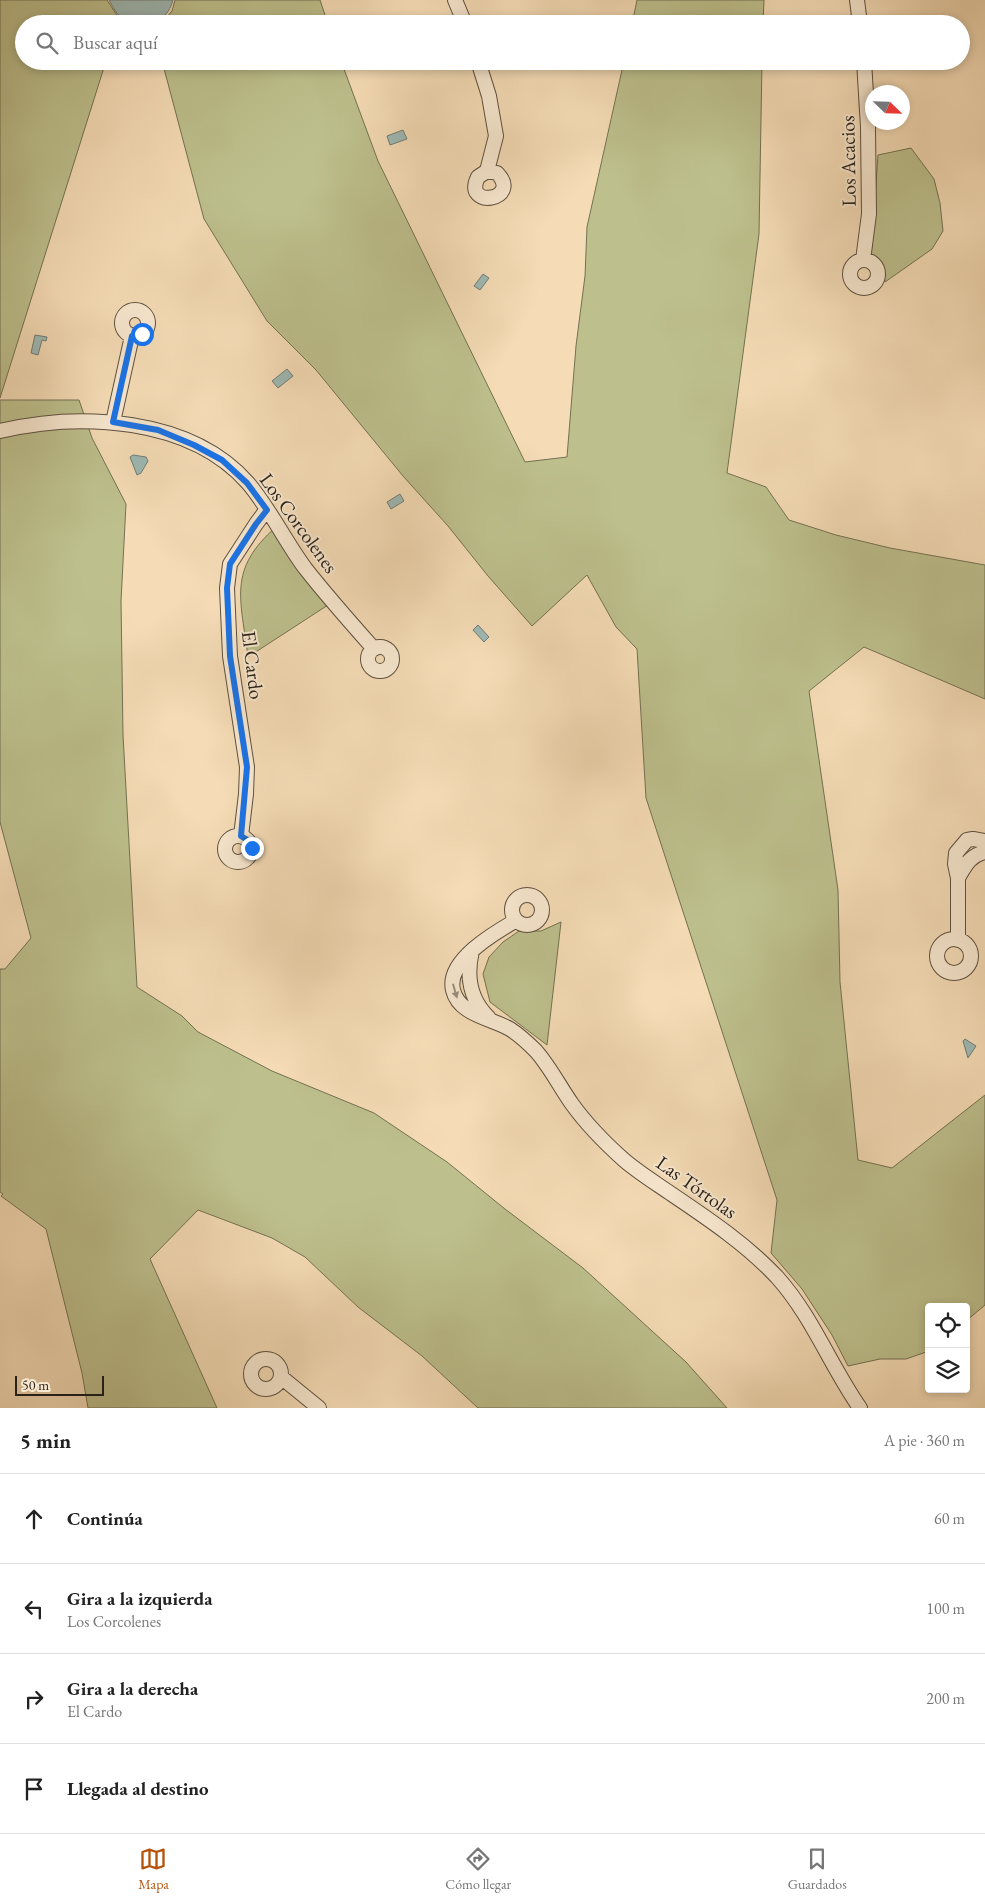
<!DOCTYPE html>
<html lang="es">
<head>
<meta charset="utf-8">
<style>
	body { margin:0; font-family:"EB Garamond",serif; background:#f6f6f6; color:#222 }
	.controls { position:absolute; right:15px; bottom:15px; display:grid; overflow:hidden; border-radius:5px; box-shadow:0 2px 8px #0003 }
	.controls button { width:45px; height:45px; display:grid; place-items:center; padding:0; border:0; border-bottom:1px solid #e0e0e0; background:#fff; color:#222; font:25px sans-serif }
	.compass { position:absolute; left:865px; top:85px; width:45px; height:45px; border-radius:50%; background:#fff; box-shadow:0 2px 8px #0003; rotate:113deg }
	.scale { position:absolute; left:15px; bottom:12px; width:89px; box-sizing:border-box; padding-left:5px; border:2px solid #2a2218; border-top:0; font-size:14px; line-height:18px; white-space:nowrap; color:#2a2218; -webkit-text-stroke:4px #f8e8d0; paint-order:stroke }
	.stop { position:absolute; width:15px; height:15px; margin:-11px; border:4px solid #1a73e8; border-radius:50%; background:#fff }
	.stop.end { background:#1a73e8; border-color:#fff; box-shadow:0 1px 5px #0008 }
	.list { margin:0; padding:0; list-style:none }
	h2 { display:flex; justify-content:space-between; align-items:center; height:65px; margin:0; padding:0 20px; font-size:21px }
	h2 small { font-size:16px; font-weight:400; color:#767676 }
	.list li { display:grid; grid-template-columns:32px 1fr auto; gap:15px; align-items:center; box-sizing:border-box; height:90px; padding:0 20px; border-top:1px solid #e0e0e0 }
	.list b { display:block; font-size:19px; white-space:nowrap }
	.list p { margin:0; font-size:16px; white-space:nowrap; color:#767676 }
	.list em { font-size:16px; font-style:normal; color:#767676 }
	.icon { flex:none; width:28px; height:28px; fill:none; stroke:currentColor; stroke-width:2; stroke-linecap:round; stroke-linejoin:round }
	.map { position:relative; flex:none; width:985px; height:1408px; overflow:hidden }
	.search { position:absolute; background:#fff; box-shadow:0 2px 8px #0003; left:15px; right:15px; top:15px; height:55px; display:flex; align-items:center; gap:12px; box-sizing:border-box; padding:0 18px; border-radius:28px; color:#767676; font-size:19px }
	.sheet { height:425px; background:#fff }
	nav { display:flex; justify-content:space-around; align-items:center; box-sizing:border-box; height:70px; border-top:1px solid #e0e0e0; background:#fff; font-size:14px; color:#767676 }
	nav a { display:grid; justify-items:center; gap:2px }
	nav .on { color:#b45309 }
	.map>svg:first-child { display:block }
	.green { fill:#bdc08d; stroke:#747152 }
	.water { fill:#9ebab6; stroke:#707d77 }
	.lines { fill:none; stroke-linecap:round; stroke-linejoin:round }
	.minor-casing { stroke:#5d5040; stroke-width:16 }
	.minor { stroke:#f8e8d0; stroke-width:14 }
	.oneway { fill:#9b8f7d }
	.route { stroke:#1a73e8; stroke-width:6 }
	.labels { text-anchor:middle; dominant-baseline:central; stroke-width:4; stroke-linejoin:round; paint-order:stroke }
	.street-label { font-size:20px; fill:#2a2218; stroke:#f8e8d0 }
</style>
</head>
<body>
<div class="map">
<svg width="985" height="1408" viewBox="0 0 985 1408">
	<rect width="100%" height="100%" fill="#f5dcb6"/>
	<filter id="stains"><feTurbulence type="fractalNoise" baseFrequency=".004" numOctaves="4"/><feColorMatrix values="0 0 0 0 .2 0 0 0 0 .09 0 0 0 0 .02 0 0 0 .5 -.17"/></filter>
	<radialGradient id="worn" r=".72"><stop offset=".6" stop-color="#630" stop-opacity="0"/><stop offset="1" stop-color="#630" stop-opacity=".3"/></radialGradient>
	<path class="green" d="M 0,0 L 107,0 L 120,20 L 119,24 L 24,24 L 24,61 L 106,61 L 0,398 Z
		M 175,0 L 320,0 L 328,24 L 161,24 L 172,11 Z
		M 637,0 L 764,0 L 763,24 L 632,24 Z
		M 162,61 L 341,61 L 378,161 L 525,462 L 567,457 L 576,346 L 585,276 L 587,227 L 624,61 L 762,61 L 759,234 L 727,473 L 766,487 L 789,520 L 836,535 L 890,548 L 985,565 L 985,699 L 864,647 L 809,691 L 838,890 L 840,982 L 858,1160 L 892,1168 L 985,1095 L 985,1305 L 966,1321 L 966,1307 L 929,1307 L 929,1351 L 906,1359 L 880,1359 L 848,1366 L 832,1335 L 802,1289 L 771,1253 L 777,1200 L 646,798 L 637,649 L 616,627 L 587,575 L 532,626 L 488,576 L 448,526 L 403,476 L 316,370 L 267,321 L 204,219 Z
		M 911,148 L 934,179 L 940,203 L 943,231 L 932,249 L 885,282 L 883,264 L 871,257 L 878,155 Z
		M 0,400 L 79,400 L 92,438 L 126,504 L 121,601 L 123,735 L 137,987 L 182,1016 L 198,1032 L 272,1071 L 374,1113 L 447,1162 L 505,1209 L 583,1268 L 686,1362 L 727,1408 L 478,1408 L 422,1356 L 358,1307 L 305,1257 L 272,1238 L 198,1210 L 150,1259 L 217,1408 L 88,1408 L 82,1373 L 46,1229 L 1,1196 L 3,1194 L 0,1192 L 0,969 L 5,969 L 31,938 L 0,822 Z
		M 276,527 L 328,605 L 248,657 C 241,599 227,570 276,527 Z
		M 561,922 L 547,1045 L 490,1002 L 483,974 L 489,957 L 503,942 L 519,931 L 541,931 Z"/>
	<path class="water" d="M 109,0 L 173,0 C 168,17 158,24 141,24 C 134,24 129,24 123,20 C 117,15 113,7 109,0 Z
		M 403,130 L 407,139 L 390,145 L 387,136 Z
		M 483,274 L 489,278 L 480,290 L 474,286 Z
		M 35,335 L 47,337 L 46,341 L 42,340 L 38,355 L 31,353 Z
		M 287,369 L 293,376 L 278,388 L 272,381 Z
		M 133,455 L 146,457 L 148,461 L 141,473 L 137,475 L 130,457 Z
		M 400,494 L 404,501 L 391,509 L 387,502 Z
		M 478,625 L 489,637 L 484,642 L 473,630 Z
		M 965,1039 L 976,1046 L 968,1058 L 963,1041 Z"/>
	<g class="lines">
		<g class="minor-casing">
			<path id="minor" d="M 455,0 L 465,24
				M 857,0 L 860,24
				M 478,61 L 489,96 L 496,136 L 487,171 L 478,177 C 462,210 523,200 497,173 L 487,171
				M850 274a14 14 0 1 1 28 0a14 14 0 1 1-28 0Z
				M 863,260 L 869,214 L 868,127 L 864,61
				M122 323a13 13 0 1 1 26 0a13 13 0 1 1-26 0Z
				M 113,422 L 132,336
				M 0,431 C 80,412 190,417 248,483 C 270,509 285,541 305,568 C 327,596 350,622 374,649
				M368 659a12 12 0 1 1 24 0a12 12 0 1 1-24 0Z
				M225 849a13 13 0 1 1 26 0a13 13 0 1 1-26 0Z
				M 241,836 L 246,794 L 247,767 L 230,656 L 227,588 L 230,564 L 256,524 L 267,509
				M 958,878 C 965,866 970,855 985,852
				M512 910a15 15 0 1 1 30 0a15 15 0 1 1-30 0Z
				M 515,921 C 494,933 446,961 453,990 C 459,1015 491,1018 510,1029 C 519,1035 528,1043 536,1051 C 550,1067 560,1087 572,1104 C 587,1125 605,1143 624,1160 C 638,1172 654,1182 670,1193 C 707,1218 746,1244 777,1277 C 812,1316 830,1365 860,1408
				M937 956a17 17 0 1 1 34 0a17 17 0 1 1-34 0Z
				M 958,940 L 958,878 L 955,864 L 956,853 L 967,840 L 973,839 L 985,841
				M 472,951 C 466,976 470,1000 489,1018
				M251 1374a15 15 0 1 1 30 0a15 15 0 1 1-30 0Z
				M 281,1377 L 319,1408"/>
		</g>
		<use href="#minor" class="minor"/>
	</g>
	<defs><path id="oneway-solid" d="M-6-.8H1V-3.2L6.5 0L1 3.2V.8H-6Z" transform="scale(1.25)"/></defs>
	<use class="oneway" href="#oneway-solid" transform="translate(455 991) rotate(74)"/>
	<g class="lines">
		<path class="route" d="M 142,334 L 132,336 L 113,422 L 158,430 L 194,445 L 222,460 L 247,483 L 267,510 L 256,524 L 230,564 L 227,588 L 230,656 L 247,767 L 241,836 L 249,841 L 252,848"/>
	</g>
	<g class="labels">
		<g class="street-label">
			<text transform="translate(848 161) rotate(-91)">Los Acacios</text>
			<text transform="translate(299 523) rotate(54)">Los Corcolenes</text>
			<text transform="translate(253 665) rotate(83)">El Cardo</text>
			<text transform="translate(697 1187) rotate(35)">Las Tórtolas</text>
		</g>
	</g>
	<rect width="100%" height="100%" filter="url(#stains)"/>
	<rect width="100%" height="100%" fill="url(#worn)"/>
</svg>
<div class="controls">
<button><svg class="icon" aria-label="locate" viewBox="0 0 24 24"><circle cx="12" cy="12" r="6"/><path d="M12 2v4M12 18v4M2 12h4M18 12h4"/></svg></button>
<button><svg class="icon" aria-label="layers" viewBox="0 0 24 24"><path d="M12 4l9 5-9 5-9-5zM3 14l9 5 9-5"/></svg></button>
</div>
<svg class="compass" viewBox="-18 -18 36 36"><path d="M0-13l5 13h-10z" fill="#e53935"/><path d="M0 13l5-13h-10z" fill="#767676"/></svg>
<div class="scale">50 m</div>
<div class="stop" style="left:142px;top:334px"></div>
<div class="stop end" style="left:252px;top:848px"></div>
<div class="search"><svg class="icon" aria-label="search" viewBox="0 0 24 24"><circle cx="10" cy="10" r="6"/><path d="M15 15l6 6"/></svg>Buscar aquí</div>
</div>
<section class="sheet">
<h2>5 min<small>A pie · 360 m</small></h2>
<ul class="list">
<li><svg class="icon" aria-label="ahead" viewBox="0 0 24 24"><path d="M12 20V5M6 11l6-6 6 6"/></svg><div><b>Continúa</b></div><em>60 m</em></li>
<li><svg class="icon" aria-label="left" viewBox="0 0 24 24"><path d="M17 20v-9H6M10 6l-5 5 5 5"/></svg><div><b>Gira a la izquierda</b><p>Los Corcolenes</p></div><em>100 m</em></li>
<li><svg class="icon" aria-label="right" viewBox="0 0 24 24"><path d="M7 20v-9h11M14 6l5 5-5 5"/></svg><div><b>Gira a la derecha</b><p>El Cardo</p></div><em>200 m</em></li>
<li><svg class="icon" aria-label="arrive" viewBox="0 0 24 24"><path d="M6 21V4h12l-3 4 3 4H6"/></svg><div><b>Llegada al destino</b></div></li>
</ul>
</section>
<nav>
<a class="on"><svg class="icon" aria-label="map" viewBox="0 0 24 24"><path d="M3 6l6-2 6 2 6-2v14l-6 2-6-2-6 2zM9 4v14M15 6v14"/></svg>Mapa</a>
<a><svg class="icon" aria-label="directions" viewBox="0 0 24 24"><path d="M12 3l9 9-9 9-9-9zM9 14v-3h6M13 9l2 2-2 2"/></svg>Cómo llegar</a>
<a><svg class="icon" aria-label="saved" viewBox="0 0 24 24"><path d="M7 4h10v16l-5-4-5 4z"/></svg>Guardados</a>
</nav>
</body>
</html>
